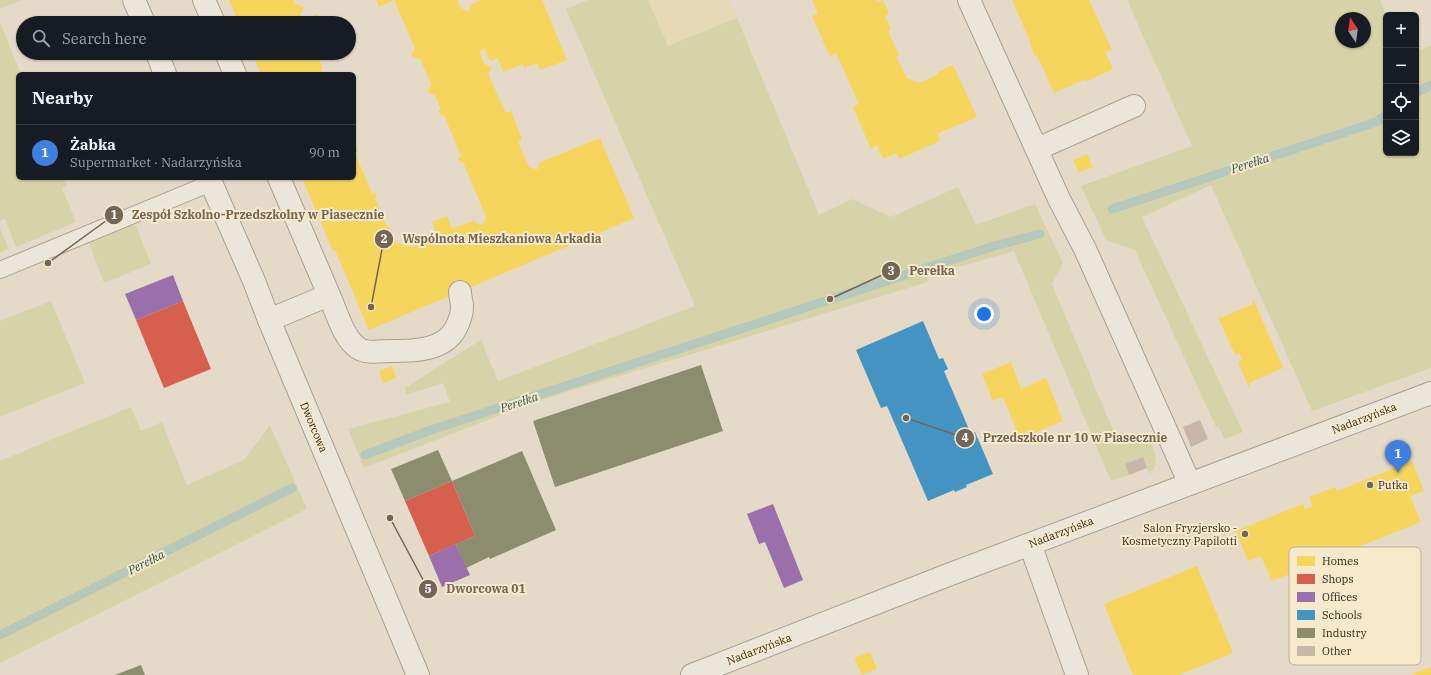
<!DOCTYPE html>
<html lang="en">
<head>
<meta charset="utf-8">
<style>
	body { margin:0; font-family:"IBM Plex Serif",serif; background:#20242c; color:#f1f3f6 }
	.controls { position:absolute; right:12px; top:12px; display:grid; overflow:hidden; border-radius:6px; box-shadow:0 1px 3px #0004 }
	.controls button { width:36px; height:36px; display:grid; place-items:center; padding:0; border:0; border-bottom:1px solid #363941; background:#171b24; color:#f1f3f6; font:20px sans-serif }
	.compass { position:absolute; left:1335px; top:12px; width:36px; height:36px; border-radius:50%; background:#171b24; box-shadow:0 1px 3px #0004; rotate:347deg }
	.you { position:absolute; left:984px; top:314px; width:14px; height:14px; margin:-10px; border:3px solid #fff; border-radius:50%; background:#1a73e8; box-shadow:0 0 0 6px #1a73e833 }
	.badge { display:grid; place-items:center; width:26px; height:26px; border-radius:50%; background:#736657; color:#fff; font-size:13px; font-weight:700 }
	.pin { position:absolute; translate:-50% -33px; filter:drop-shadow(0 1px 2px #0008) }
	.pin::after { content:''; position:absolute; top:21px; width:14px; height:12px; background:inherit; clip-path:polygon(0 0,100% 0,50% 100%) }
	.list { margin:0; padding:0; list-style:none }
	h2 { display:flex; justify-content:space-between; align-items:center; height:52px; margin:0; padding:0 16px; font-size:17px }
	h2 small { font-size:13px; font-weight:400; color:#9ea1a6 }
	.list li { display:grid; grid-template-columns:26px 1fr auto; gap:12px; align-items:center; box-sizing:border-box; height:56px; padding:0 16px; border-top:1px solid #363941 }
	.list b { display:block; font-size:15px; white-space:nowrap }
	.list p { margin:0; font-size:13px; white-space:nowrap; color:#9ea1a6 }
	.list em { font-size:13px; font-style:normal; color:#9ea1a6 }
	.icon { flex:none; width:22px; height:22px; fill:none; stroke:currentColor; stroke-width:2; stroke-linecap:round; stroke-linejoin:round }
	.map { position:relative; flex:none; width:1431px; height:675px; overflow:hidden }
	.search { position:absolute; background:#171b24; box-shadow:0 1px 3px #0004; left:16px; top:16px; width:340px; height:44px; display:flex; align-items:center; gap:10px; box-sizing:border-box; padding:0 14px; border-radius:22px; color:#9ea1a6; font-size:15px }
	.panel { position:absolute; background:#171b24; box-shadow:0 1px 3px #0004; left:16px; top:72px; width:340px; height:108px; border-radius:6px }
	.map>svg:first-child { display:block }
	.farmland { fill:#e5d9b6 }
	.green { fill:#d6d3a8; fill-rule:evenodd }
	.homes { fill:#f6d55c }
	.shops { fill:#d6604d }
	.offices { fill:#9970ab }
	.schools { fill:#4393c3 }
	.industry { fill:#8c8c6e }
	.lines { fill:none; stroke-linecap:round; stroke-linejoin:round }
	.stream { stroke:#b4c8bb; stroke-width:9 }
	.building { fill:#c8b7a8 }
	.service-casing { stroke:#a89f91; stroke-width:18 }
	.minor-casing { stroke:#a89f91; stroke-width:24 }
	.tertiary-casing { stroke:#a89f91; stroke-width:24 }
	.service { stroke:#ece5da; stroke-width:16 }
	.minor { stroke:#ece5da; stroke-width:22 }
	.tertiary { stroke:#ece5da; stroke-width:22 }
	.poi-dot { fill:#736657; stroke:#f7e9cb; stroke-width:1.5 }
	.labels { text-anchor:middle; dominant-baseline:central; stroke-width:4; stroke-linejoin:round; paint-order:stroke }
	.street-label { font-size:11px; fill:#36271a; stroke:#f7e9cb }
	.poi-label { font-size:11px; fill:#36271a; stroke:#f7e9cb; text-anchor:start }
	.water-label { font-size:12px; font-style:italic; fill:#285752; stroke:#f7e9cb }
	.key { fill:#f7e9cb; stroke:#bdaf96; stroke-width:1 }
	.key-label { font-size:11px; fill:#36271a }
	.leader { fill:none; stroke:#736657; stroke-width:1.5 }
	.callout-dot { fill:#736657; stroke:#f7e9cb; stroke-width:1.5 }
	.mark-label { font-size:12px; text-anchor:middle; font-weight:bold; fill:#fff }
	.callout-label { font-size:12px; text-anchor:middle; font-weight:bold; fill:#736657; stroke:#f7e9cb; stroke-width:4; stroke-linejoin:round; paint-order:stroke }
</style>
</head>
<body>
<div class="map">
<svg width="1431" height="675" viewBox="0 0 1431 675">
	<rect width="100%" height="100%" fill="#e4dac7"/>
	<path class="farmland" d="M 648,0 L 729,0 L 737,18 L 668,46 Z"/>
	<path class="green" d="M 0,0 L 23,0 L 0,9 Z
		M 588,0 L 648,0 L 668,46 L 737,18 L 819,215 L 852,199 L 891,217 L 958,187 L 976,225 L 1035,204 L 1063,263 L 1052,284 L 1115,435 L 1123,432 L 1128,443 L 1148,435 C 1153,448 1162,463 1149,474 L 1143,457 L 1125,464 L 1129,475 L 1111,481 L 1014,251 L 927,276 L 928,282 L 531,403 L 364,468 L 348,429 L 450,402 L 443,383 L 406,395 L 405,388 L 481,340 L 498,381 L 695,306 L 566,9 Z
		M 1127,0 L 1380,0 L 1386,15 L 1386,153 L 1416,153 L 1416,52 L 1431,45 L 1431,368 L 1312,411 L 1211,185 L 1142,217 L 1243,432 L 1224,439 L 1219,427 L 1216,427 L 1135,250 L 1106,240 L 1081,186 L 1192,146 ZM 1341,18 L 1365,18 L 1365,42 L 1341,42 Z
		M 0,22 L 21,74 L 18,74 L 18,178 L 63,178 L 67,186 L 62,188 L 76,222 L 16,247 L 5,219 L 0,221 Z
		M 133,225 L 137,228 L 151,264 L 104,283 L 89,243 Z
		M 0,228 L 9,249 L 0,253 Z
		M 51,301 L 85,383 L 0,417 L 0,321 Z
		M 131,407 L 141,431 L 162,422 L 187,485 L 244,460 L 270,425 L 307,509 L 0,663 L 0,461 Z"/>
	<path class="homes" d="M 229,0 L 293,0 L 295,4 L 304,7 L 300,15 L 302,21 L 317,14 L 321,23 L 239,23 Z
		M 376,0 L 394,0 L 379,7 Z
		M 394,0 L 458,0 L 461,8 L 468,12 L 472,4 L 481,0 L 542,0 L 567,60 L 540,70 L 537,63 L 524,68 L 523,64 L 503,72 L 498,58 L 490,61 L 485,49 L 480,51 L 484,64 L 492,67 L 488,74 L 506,113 L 511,111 L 522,139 L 518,142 L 529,167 L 537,170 L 540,162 L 600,138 L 634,218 L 566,247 L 566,248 L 563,249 L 563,248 L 369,330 L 335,250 L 333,251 L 302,178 L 354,178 L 354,147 L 356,146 L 358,151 L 355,153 L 372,194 L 375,192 L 377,197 L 375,198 L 387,227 L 389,226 L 396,243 L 413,247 L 426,241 L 425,239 L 430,236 L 431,239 L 438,236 L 432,222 L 447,216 L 452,229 L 475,220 L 476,223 L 483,225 L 486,217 L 463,162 L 460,163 L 458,158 L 461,156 L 444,115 L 441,116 L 438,110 L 441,110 L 435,95 L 428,93 L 431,84 L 420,59 L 411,56 L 415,48 Z
		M 812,0 L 877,0 L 878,2 L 883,0 L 889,14 L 885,16 L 891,29 L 888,31 L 899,55 L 896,56 L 907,78 L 919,83 L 939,74 L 938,72 L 953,65 L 977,117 L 937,134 L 940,141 L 899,159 L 896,153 L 883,159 L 877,145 L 871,149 L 853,107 L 859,104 L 836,53 L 830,57 L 812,16 L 818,14 Z
		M 1012,0 L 1089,0 L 1112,50 L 1105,52 L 1113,69 L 1087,81 L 1086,79 L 1054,93 L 1037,55 L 1035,56 L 1029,42 L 1030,41 Z
		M 252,53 L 317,53 L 323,69 L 321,70 L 323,74 L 261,74 Z
		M 1087,154 L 1093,167 L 1079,172 L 1073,160 Z
		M 1252,301 L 1254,301 L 1284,370 L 1283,370 L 1282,368 L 1249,383 L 1250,387 L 1249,387 L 1238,362 L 1242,360 L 1239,353 L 1235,355 L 1218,317 L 1220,316 L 1220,318 L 1253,304 Z
		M 1011,362 L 1021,389 L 1046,378 L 1063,421 L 1020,439 L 1003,397 L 993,401 L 982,374 Z
		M 392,366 L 396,378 L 383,383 L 379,371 Z
		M 1412,461 L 1424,491 L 1410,496 L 1421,522 L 1360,546 L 1373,581 L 1364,584 L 1384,632 L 1333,652 L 1326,635 L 1319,638 L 1301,590 L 1307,588 L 1300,570 L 1272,581 L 1261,556 L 1248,561 L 1236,531 L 1303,504 L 1305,509 L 1313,506 L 1309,497 L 1335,487 L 1337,491 Z
		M 1197,566 L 1233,653 L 1179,675 L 1133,675 L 1104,604 Z
		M 870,652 L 877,669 L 862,675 L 854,658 Z
		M 1431,667 L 1431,675 L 1411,675 Z"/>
	<path class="shops" d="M 183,301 L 211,369 L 164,388 L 136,320 Z
		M 452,481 L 475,536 L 429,556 L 405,501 Z"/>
	<path class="offices" d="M 173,275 L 183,301 L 136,320 L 125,294 Z
		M 773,504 L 803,580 L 784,588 L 765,542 L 759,544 L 747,514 Z
		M 456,544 L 470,575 L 442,587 L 429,556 Z"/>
	<path class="schools" d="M 923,321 L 939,359 L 943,358 L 948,369 L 944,371 L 971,434 L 975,432 L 993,474 L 966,485 L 967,487 L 955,492 L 954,490 L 928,501 L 887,406 L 881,408 L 856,350 Z"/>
	<path class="industry" d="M 701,365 L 723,431 L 555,487 L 533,421 Z
		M 438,450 L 452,481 L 405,501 L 391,469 Z
		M 522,451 L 556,530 L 490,559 L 489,557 L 466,568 L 456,544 L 475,536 L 452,481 Z
		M 141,665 L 145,675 L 115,675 Z"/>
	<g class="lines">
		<path class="stream" d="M 1416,93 L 1431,85
			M 1112,209 L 1376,122 L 1386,115
			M 365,455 L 431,430 L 994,246 L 1040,234
			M 0,635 L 292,488"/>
	</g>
	<path class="building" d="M 1200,420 L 1208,439 L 1191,447 L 1183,427 Z
		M 1143,457 L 1147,468 L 1129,475 L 1125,464 Z"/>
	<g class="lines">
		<g class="service-casing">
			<path id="service" d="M 0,270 L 211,183"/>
		</g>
		<g class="minor-casing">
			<path id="minor" d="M 204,0 L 214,23
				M 969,0 L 1059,199 L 1085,249 L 1190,484
				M 226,53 L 235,74
				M 1037,149 L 1134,106
				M 329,295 C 336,310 343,338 358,348 C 366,354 382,351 391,351 C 414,351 444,351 456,328 C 459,322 462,314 462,307 C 462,302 460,297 460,292
				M 269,320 L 329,295 L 279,178
				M 1030,544 L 1077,675
				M 692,675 L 948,575 L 1431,393"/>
		</g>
		<g class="tertiary-casing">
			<path id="tertiary" d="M 134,0 L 144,23
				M 157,53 L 165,74
				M 209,178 L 254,281 L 269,320 L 418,675"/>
		</g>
		<use href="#service" class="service"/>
		<use href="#minor" class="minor"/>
		<use href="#tertiary" class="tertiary"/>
	</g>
	<g class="poi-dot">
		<circle cx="1370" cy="485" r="4"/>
		<circle cx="1245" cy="534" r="4"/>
	</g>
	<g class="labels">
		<g class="street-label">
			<text transform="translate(1364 418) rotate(-21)">Nadarzyńska</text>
			<text transform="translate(314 427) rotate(67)">Dworcowa</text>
			<text transform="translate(1061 532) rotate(-21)">Nadarzyńska</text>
			<text transform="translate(759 649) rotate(-21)">Nadarzyńska</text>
		</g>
		<g class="poi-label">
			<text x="1378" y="485">Putka</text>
			<text x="1237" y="528" text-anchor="end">Salon Fryzjersko -<tspan x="1237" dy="13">Kosmetyczny Papilotti</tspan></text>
		</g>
		<g class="water-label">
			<text transform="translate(1250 163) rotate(-18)">Perełka</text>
			<text transform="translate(519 402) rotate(-19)">Perełka</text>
			<text transform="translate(146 562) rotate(-27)">Perełka</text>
		</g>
	</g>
	<rect x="1289" y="547" width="132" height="118" rx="6" class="key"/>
	<rect x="1297" y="556" width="18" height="10" fill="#f6d55c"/>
	<rect x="1297" y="574" width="18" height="10" fill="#d6604d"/>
	<rect x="1297" y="592" width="18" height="10" fill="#9970ab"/>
	<rect x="1297" y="610" width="18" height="10" fill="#4393c3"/>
	<rect x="1297" y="628" width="18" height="10" fill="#8c8c6e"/>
	<rect x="1297" y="646" width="18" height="10" fill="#c8b7a8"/>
	<g class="key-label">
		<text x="1322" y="565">Homes</text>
		<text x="1322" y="583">Shops</text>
		<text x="1322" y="601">Offices</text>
		<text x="1322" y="619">Schools</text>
		<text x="1322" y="637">Industry</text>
		<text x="1322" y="655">Other</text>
	</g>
	<path class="leader" d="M48 263L114 215M371 307L384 239M830 299L891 271M906 418L965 438M390 518L428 589"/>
	<g class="callout-dot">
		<circle cx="48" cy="263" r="4"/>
		<circle cx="371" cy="307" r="4"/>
		<circle cx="830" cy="299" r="4"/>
		<circle cx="906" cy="418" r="4"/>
		<circle cx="390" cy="518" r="4"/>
		<circle cx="114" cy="215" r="10"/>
		<circle cx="384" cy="239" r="10"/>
		<circle cx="891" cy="271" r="10"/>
		<circle cx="965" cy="438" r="10"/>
		<circle cx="428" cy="589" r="10"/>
	</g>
	<g class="mark-label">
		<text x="114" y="219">1</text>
		<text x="384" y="243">2</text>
		<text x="891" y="275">3</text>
		<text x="965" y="442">4</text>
		<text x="428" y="593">5</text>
	</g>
	<g class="callout-label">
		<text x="258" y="219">Zespół Szkolno-Przedszkolny w Piasecznie</text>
		<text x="502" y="243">Wspólnota Mieszkaniowa Arkadia</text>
		<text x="932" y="275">Perełka</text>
		<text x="1075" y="442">Przedszkole nr 10 w Piasecznie</text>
		<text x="486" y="593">Dworcowa 01</text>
	</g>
</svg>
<div class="controls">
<button>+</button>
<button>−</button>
<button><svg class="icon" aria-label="locate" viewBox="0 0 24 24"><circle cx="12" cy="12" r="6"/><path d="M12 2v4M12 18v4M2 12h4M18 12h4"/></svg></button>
<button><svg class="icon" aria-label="layers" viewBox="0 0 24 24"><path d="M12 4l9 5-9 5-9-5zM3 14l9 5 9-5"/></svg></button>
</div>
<svg class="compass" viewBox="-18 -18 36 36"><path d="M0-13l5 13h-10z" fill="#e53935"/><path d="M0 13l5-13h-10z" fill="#9ea1a6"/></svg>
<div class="you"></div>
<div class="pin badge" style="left:1398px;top:473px;background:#3f7fe0">1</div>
<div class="search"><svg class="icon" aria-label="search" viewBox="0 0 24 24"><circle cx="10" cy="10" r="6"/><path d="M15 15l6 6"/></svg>Search here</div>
<section class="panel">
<h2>Nearby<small></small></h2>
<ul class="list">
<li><span class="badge" style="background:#3f7fe0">1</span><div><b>Żabka</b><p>Supermarket · Nadarzyńska</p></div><em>90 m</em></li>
</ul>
</section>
</div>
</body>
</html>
